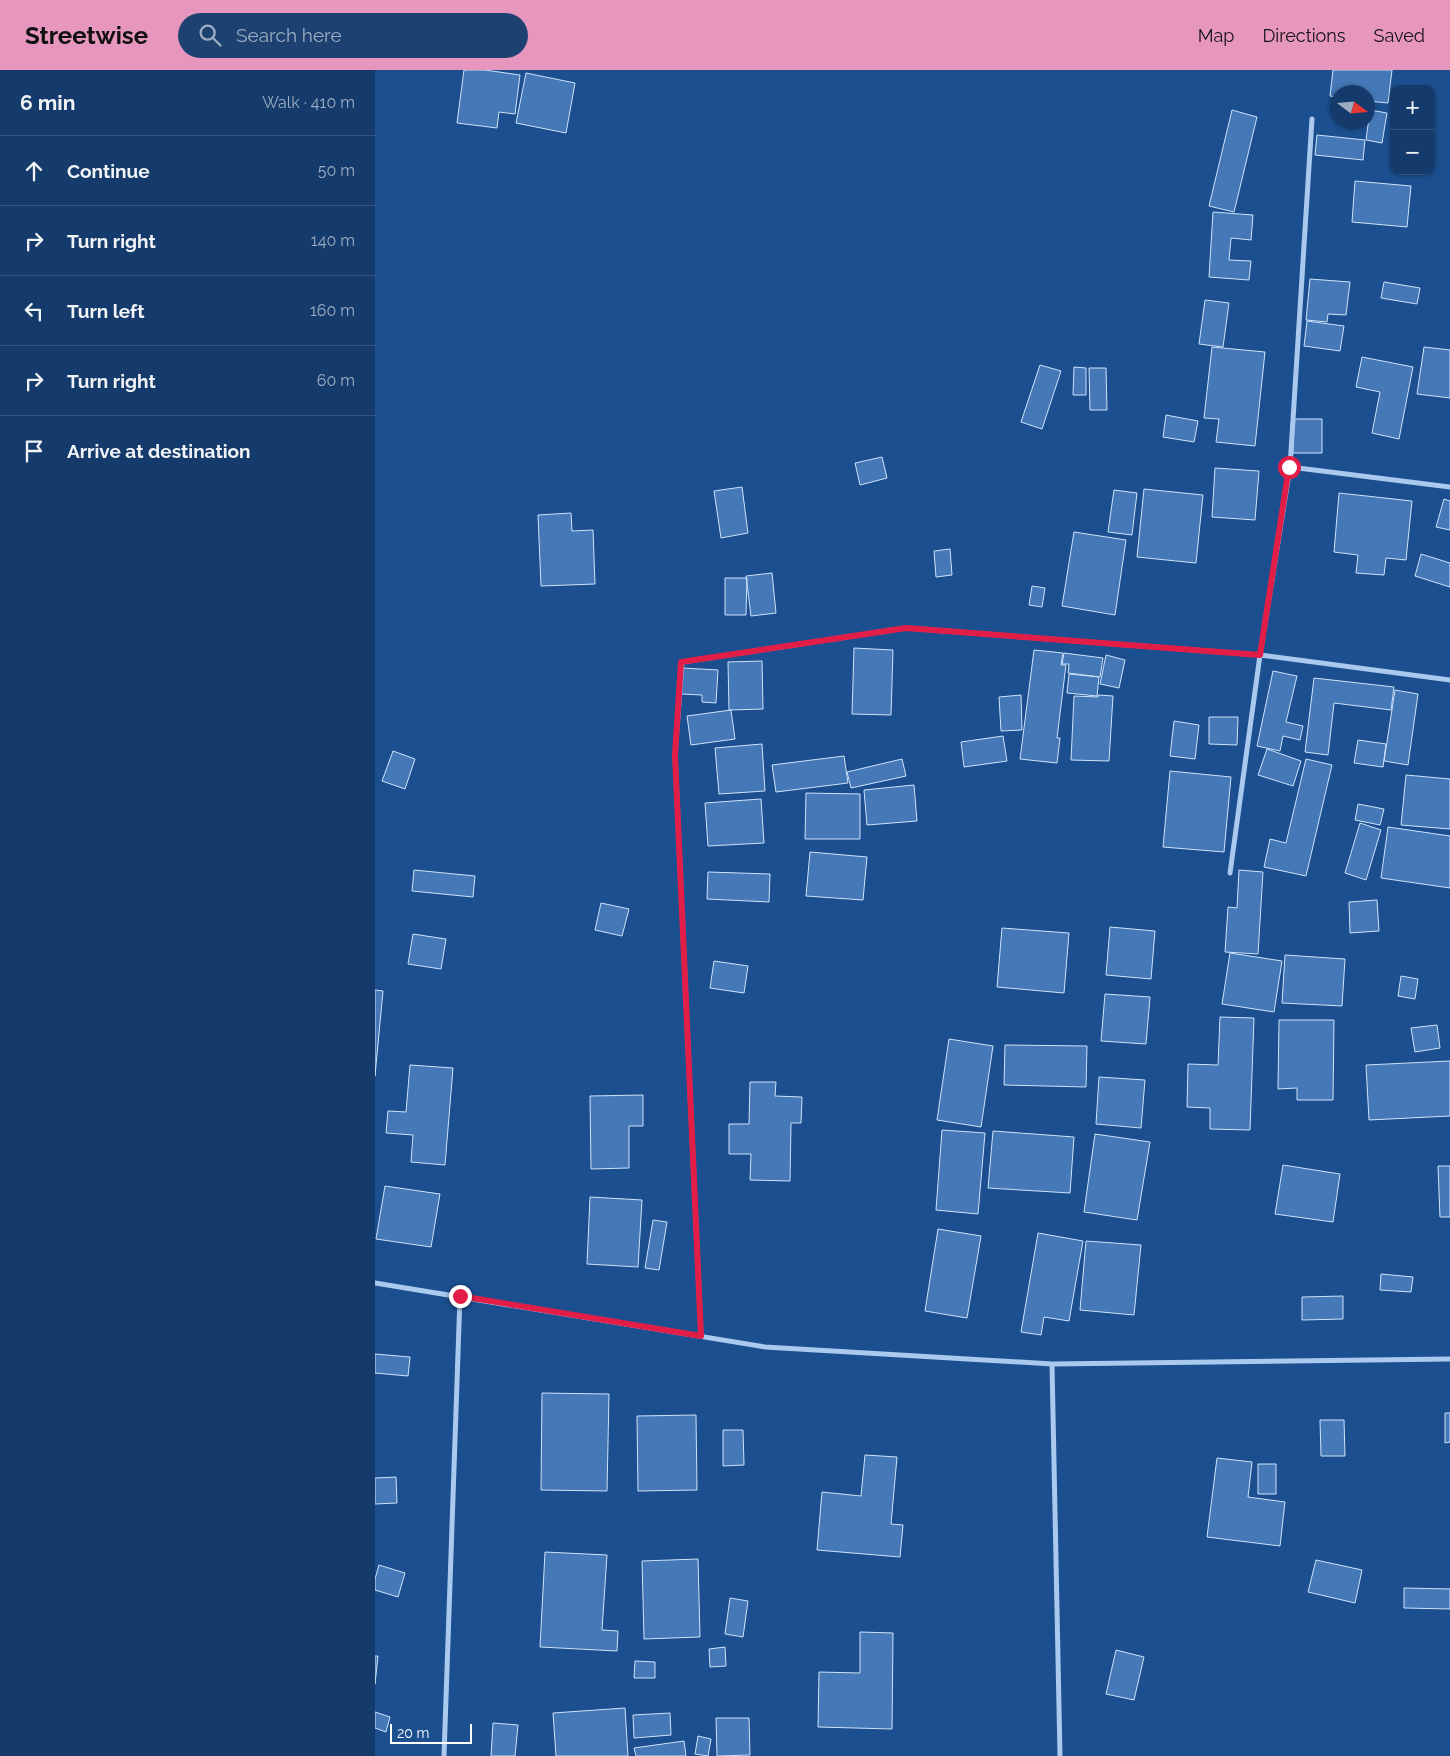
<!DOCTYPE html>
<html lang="en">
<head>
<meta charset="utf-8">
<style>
	body { margin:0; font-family:Raleway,sans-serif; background:#1d4271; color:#f1f3f6 }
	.controls { position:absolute; right:15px; top:15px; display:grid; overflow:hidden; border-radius:10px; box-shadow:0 1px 4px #0004 }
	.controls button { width:45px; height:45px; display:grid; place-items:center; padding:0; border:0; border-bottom:1px solid #33557e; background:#143b6b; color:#f1f3f6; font:25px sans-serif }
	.compass { position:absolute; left:955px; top:15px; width:45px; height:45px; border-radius:50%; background:#143b6b; box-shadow:0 1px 4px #0004; rotate:106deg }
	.scale { position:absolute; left:15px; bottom:12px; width:82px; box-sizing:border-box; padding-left:5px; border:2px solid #fff; border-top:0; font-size:14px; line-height:18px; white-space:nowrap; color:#fff; -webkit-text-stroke:4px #1b4f8f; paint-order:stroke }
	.stop { position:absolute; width:15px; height:15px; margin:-11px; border:4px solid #e11d48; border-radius:50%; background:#fff }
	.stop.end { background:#e11d48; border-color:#fff; box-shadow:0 1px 5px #0008 }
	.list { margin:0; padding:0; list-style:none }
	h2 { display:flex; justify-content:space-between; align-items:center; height:65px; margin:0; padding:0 20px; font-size:21px }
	h2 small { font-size:16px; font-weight:400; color:#9dadc1 }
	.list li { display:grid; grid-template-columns:32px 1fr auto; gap:15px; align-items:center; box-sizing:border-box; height:70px; padding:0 20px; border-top:1px solid #33557e }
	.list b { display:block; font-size:19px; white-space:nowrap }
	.list em { font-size:16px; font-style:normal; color:#9dadc1 }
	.icon { flex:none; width:28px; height:28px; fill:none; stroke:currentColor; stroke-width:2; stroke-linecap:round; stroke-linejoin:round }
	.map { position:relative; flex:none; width:1075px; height:1686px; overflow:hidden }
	header { display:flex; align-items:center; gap:30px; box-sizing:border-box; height:70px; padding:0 25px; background:#e797bd; color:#111 }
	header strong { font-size:24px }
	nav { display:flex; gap:28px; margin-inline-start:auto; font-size:18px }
	.search { width:350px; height:45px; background:#1d4271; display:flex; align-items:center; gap:12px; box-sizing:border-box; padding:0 18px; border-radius:28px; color:#9dadc1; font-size:19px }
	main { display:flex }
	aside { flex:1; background:#143b6b }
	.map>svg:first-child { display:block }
	.building { fill:#4478b7; stroke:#cfe3fa }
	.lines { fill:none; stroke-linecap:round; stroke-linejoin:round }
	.minor { stroke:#a9c9ee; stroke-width:5 }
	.route { stroke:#e11d48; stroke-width:6 }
</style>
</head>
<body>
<header>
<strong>Streetwise</strong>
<div class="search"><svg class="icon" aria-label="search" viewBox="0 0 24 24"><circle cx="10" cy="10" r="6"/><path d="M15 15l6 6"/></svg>Search here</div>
<nav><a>Map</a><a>Directions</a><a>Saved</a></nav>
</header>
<main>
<aside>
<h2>6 min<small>Walk · 410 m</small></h2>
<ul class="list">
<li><svg class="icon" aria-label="ahead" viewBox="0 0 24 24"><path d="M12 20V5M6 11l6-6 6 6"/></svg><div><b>Continue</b></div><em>50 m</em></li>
<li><svg class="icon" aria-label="right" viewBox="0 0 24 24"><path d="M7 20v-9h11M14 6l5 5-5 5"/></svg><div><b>Turn right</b></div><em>140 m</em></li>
<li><svg class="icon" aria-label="left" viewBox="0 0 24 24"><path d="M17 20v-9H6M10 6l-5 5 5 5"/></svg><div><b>Turn left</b></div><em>160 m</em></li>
<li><svg class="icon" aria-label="right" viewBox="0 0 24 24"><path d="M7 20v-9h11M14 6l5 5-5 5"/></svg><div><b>Turn right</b></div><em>60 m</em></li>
<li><svg class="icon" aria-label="arrive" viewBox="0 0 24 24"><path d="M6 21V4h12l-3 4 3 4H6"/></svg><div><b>Arrive at destination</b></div></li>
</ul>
</aside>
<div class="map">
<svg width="1075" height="1686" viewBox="0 0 1075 1686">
	<rect width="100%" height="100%" fill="#1b4f8f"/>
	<path class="building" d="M 89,0 L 110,0 L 145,5 L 140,44 L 124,42 L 122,58 L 82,53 Z
		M 958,0 L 1017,0 L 1013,33 L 992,31 L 992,22 L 962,22 L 962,27 L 955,26 Z
		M 151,3 L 200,13 L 191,63 L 141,53 Z
		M 857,40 L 882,47 L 859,142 L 834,136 Z
		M 995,40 L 1012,43 L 1007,73 L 991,70 Z
		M 942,65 L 990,70 L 988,90 L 940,85 Z
		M 980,111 L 1036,116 L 1032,157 L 977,152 Z
		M 838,142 L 878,145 L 876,170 L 856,168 L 854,190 L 876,191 L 874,210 L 834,207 Z
		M 935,209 L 975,212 L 971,245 L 953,244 L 952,252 L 931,250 Z
		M 1009,212 L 1045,218 L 1042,234 L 1006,228 Z
		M 830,230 L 854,233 L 848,277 L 824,274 Z
		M 932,251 L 969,256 L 965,281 L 929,276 Z
		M 837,277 L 890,282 L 880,376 L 841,372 L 844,349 L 829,348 Z
		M 1049,277 L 1075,280 L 1075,328 L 1042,324 Z
		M 987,287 L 1038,297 L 1024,369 L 997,363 L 1005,322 L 981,317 Z
		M 665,295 L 686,301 L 667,359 L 646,352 Z
		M 699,297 L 711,298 L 711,325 L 698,325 Z
		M 714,298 L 731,298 L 732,340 L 715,340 Z
		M 791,345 L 823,351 L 819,372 L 788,367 Z
		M 918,349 L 947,349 L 947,383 L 918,383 Z
		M 507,387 L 512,408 L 485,415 L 480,393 Z
		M 840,398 L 884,401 L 880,450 L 837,447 Z
		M 367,417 L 373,463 L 346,468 L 339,421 Z
		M 769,419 L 828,425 L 821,493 L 762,487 Z
		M 739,420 L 762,423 L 757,465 L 733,462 Z
		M 964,423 L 1037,431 L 1031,490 L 1011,488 L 1009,505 L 981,503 L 983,485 L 959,482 Z
		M 1069,429 L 1075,431 L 1075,460 L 1061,457 Z
		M 196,443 L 197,461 L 218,460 L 220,514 L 166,516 L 163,445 Z
		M 699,462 L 751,470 L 740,545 L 687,536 Z
		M 575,479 L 577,505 L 561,507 L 559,481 Z
		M 1046,484 L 1075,493 L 1075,517 L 1040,506 Z
		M 397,503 L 401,543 L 376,546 L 371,506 Z
		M 350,508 L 372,508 L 371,545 L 350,545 Z
		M 657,516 L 670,518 L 667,537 L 654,535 Z
		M 479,578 L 518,580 L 516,645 L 477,644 Z
		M 659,580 L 688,583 L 686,595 L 691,595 L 682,668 L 685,668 L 682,693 L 645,689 Z
		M 689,583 L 728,588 L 725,607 L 693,603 L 694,594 L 687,594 Z
		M 731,585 L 750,590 L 744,618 L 725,614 Z
		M 387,591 L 388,639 L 354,640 L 353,592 Z
		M 308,598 L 343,600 L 341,633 L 327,632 L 327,625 L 306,624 Z
		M 898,601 L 922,606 L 911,652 L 928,656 L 925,670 L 908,666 L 905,681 L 882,676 Z
		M 694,604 L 724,607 L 722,626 L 692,623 Z
		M 939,608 L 1019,617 L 1016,640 L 959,633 L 953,685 L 930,682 Z
		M 1020,620 L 1043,624 L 1033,695 L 1009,691 Z
		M 646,625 L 647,660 L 626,661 L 624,627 Z
		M 723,625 L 738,626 L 734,691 L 696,690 L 699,626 L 723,627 Z
		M 356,640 L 360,669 L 316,675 L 312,646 Z
		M 834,647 L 863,647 L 862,675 L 834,674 Z
		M 799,651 L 824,655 L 820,689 L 795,686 Z
		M 628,666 L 632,691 L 589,697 L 586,672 Z
		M 983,670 L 1011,674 L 1008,697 L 979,693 Z
		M 387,674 L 390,721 L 344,724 L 340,678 Z
		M 892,679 L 926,691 L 918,716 L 883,705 Z
		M 18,681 L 40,689 L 30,719 L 7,711 Z
		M 469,686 L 473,713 L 401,722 L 397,695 Z
		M 527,689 L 531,706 L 476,718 L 472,702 Z
		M 931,689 L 957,695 L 931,806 L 889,797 L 895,769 L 911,773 Z
		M 795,701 L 856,707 L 849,782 L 788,777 Z
		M 1031,705 L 1075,709 L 1075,759 L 1026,755 Z
		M 539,715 L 542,751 L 492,755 L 489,720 Z
		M 431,723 L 485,724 L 485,769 L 430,769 Z
		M 386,729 L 389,773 L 333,776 L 330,733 Z
		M 983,734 L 1009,739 L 1005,755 L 980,750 Z
		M 985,753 L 1006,760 L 991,810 L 970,803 Z
		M 1013,757 L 1075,766 L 1075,818 L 1006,808 Z
		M 435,782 L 492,787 L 488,830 L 431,826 Z
		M 39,800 L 100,806 L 98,827 L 37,821 Z
		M 864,800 L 888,802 L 883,884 L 850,882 L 853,837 L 862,838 Z
		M 333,802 L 395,804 L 394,832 L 332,829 Z
		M 1002,830 L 1004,861 L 975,863 L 974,832 Z
		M 226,833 L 254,839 L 247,866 L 220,860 Z
		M 735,857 L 780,861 L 776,909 L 731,905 Z
		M 627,858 L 694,863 L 689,923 L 622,917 Z
		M 38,864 L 71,869 L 66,899 L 33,894 Z
		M 855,883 L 907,891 L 899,942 L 847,934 Z
		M 910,885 L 970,889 L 967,936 L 907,933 Z
		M 339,891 L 373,896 L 369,923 L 335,918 Z
		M 1026,906 L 1043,909 L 1040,929 L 1023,926 Z
		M 0,920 L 8,921 L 0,1006 Z
		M 730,924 L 775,927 L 771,974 L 726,971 Z
		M 845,947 L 879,948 L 875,1060 L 835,1059 L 835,1038 L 812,1037 L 813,994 L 843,995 Z
		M 904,950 L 959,950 L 958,1030 L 922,1030 L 922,1018 L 903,1019 Z
		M 1062,955 L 1065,978 L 1040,982 L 1036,958 Z
		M 574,969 L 618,976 L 606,1057 L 562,1050 Z
		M 630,975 L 712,976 L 711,1017 L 629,1015 Z
		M 1075,991 L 1075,1046 L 994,1050 L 991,995 Z
		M 35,995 L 78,998 L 70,1095 L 36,1092 L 38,1065 L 11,1063 L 13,1041 L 31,1042 Z
		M 724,1007 L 770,1010 L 766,1058 L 721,1054 Z
		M 375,1012 L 401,1012 L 400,1026 L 427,1027 L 426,1053 L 416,1053 L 415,1111 L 375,1110 L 376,1084 L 354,1084 L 354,1054 L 374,1054 Z
		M 268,1025 L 268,1056 L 254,1056 L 254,1098 L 216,1099 L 215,1026 Z
		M 567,1060 L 610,1063 L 603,1144 L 561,1140 Z
		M 618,1061 L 699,1067 L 695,1123 L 613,1118 Z
		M 720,1064 L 775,1072 L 762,1150 L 709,1142 Z
		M 908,1095 L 965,1104 L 958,1152 L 900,1144 Z
		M 1063,1096 L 1075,1096 L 1075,1147 L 1065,1147 Z
		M 10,1116 L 65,1124 L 56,1177 L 1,1169 Z
		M 215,1127 L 267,1130 L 263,1197 L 212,1194 Z
		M 278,1150 L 292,1152 L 284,1200 L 270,1198 Z
		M 563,1159 L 606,1166 L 592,1248 L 550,1241 Z
		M 663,1163 L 708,1171 L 694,1251 L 669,1247 L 666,1265 L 646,1262 Z
		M 711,1171 L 766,1175 L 759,1245 L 705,1240 Z
		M 1006,1204 L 1038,1207 L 1036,1222 L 1005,1220 Z
		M 968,1226 L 968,1249 L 927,1250 L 927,1227 Z
		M 0,1284 L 35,1287 L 33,1306 L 0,1303 Z
		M 167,1323 L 234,1324 L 232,1421 L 166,1420 Z
		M 1070,1343 L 1075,1343 L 1075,1372 L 1070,1373 Z
		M 321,1345 L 322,1420 L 263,1421 L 262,1346 Z
		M 945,1350 L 969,1350 L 970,1386 L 946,1386 Z
		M 348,1360 L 368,1360 L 369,1395 L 348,1396 Z
		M 490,1385 L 522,1387 L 516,1454 L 528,1455 L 525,1487 L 442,1480 L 447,1422 L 486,1426 Z
		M 842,1388 L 877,1392 L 873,1427 L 910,1432 L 905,1476 L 832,1467 Z
		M 883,1394 L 901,1394 L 901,1424 L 883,1424 Z
		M 21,1407 L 22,1433 L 0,1434 L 0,1408 Z
		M 170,1482 L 232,1485 L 227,1560 L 243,1561 L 242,1581 L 165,1577 Z
		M 323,1489 L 325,1567 L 269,1569 L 267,1491 Z
		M 941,1490 L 987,1500 L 980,1533 L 933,1522 Z
		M 4,1495 L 30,1503 L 23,1527 L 0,1520 L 0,1509 Z
		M 1029,1518 L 1075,1519 L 1075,1539 L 1029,1538 Z
		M 355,1528 L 373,1531 L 368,1567 L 350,1564 Z
		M 485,1562 L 518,1563 L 517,1659 L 443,1657 L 444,1602 L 485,1603 Z
		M 350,1577 L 351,1596 L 335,1597 L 334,1579 Z
		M 741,1580 L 769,1587 L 759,1630 L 731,1624 Z
		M 0,1586 L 3,1586 L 0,1614 Z
		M 260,1591 L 280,1592 L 280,1608 L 259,1608 Z
		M 250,1638 L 253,1686 L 181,1686 L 178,1643 Z
		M 0,1642 L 15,1647 L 11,1662 L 0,1658 Z
		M 295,1643 L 296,1665 L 259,1668 L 258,1645 Z
		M 341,1648 L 374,1648 L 375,1685 L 342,1686 Z
		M 118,1653 L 143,1655 L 140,1686 L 116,1686 Z
		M 323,1666 L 336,1669 L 333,1686 L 320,1684 Z
		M 309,1671 L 311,1686 L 261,1686 L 259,1678 Z"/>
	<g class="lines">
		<path class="minor" d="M 915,397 L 1075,417
			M 855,803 L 885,585 L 915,397 L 937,49
			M 0,1213 L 390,1277 L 677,1294 L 1075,1289
			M 326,1266 L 300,685 L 307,592 L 531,558 L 885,585 L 1075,610
			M 677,1294 L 685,1686
			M 69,1686 L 85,1226"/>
	</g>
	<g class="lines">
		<path class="route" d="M 85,1226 L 326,1266 L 300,685 L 306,592 L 531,558 L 885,585 L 914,397"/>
	</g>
</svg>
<div class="controls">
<button>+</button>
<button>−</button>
</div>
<svg class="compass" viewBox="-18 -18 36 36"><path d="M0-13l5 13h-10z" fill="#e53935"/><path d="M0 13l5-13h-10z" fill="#9dadc1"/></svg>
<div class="scale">20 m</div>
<div class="stop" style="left:914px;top:397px"></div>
<div class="stop end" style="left:85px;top:1226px"></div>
</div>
</main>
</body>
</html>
